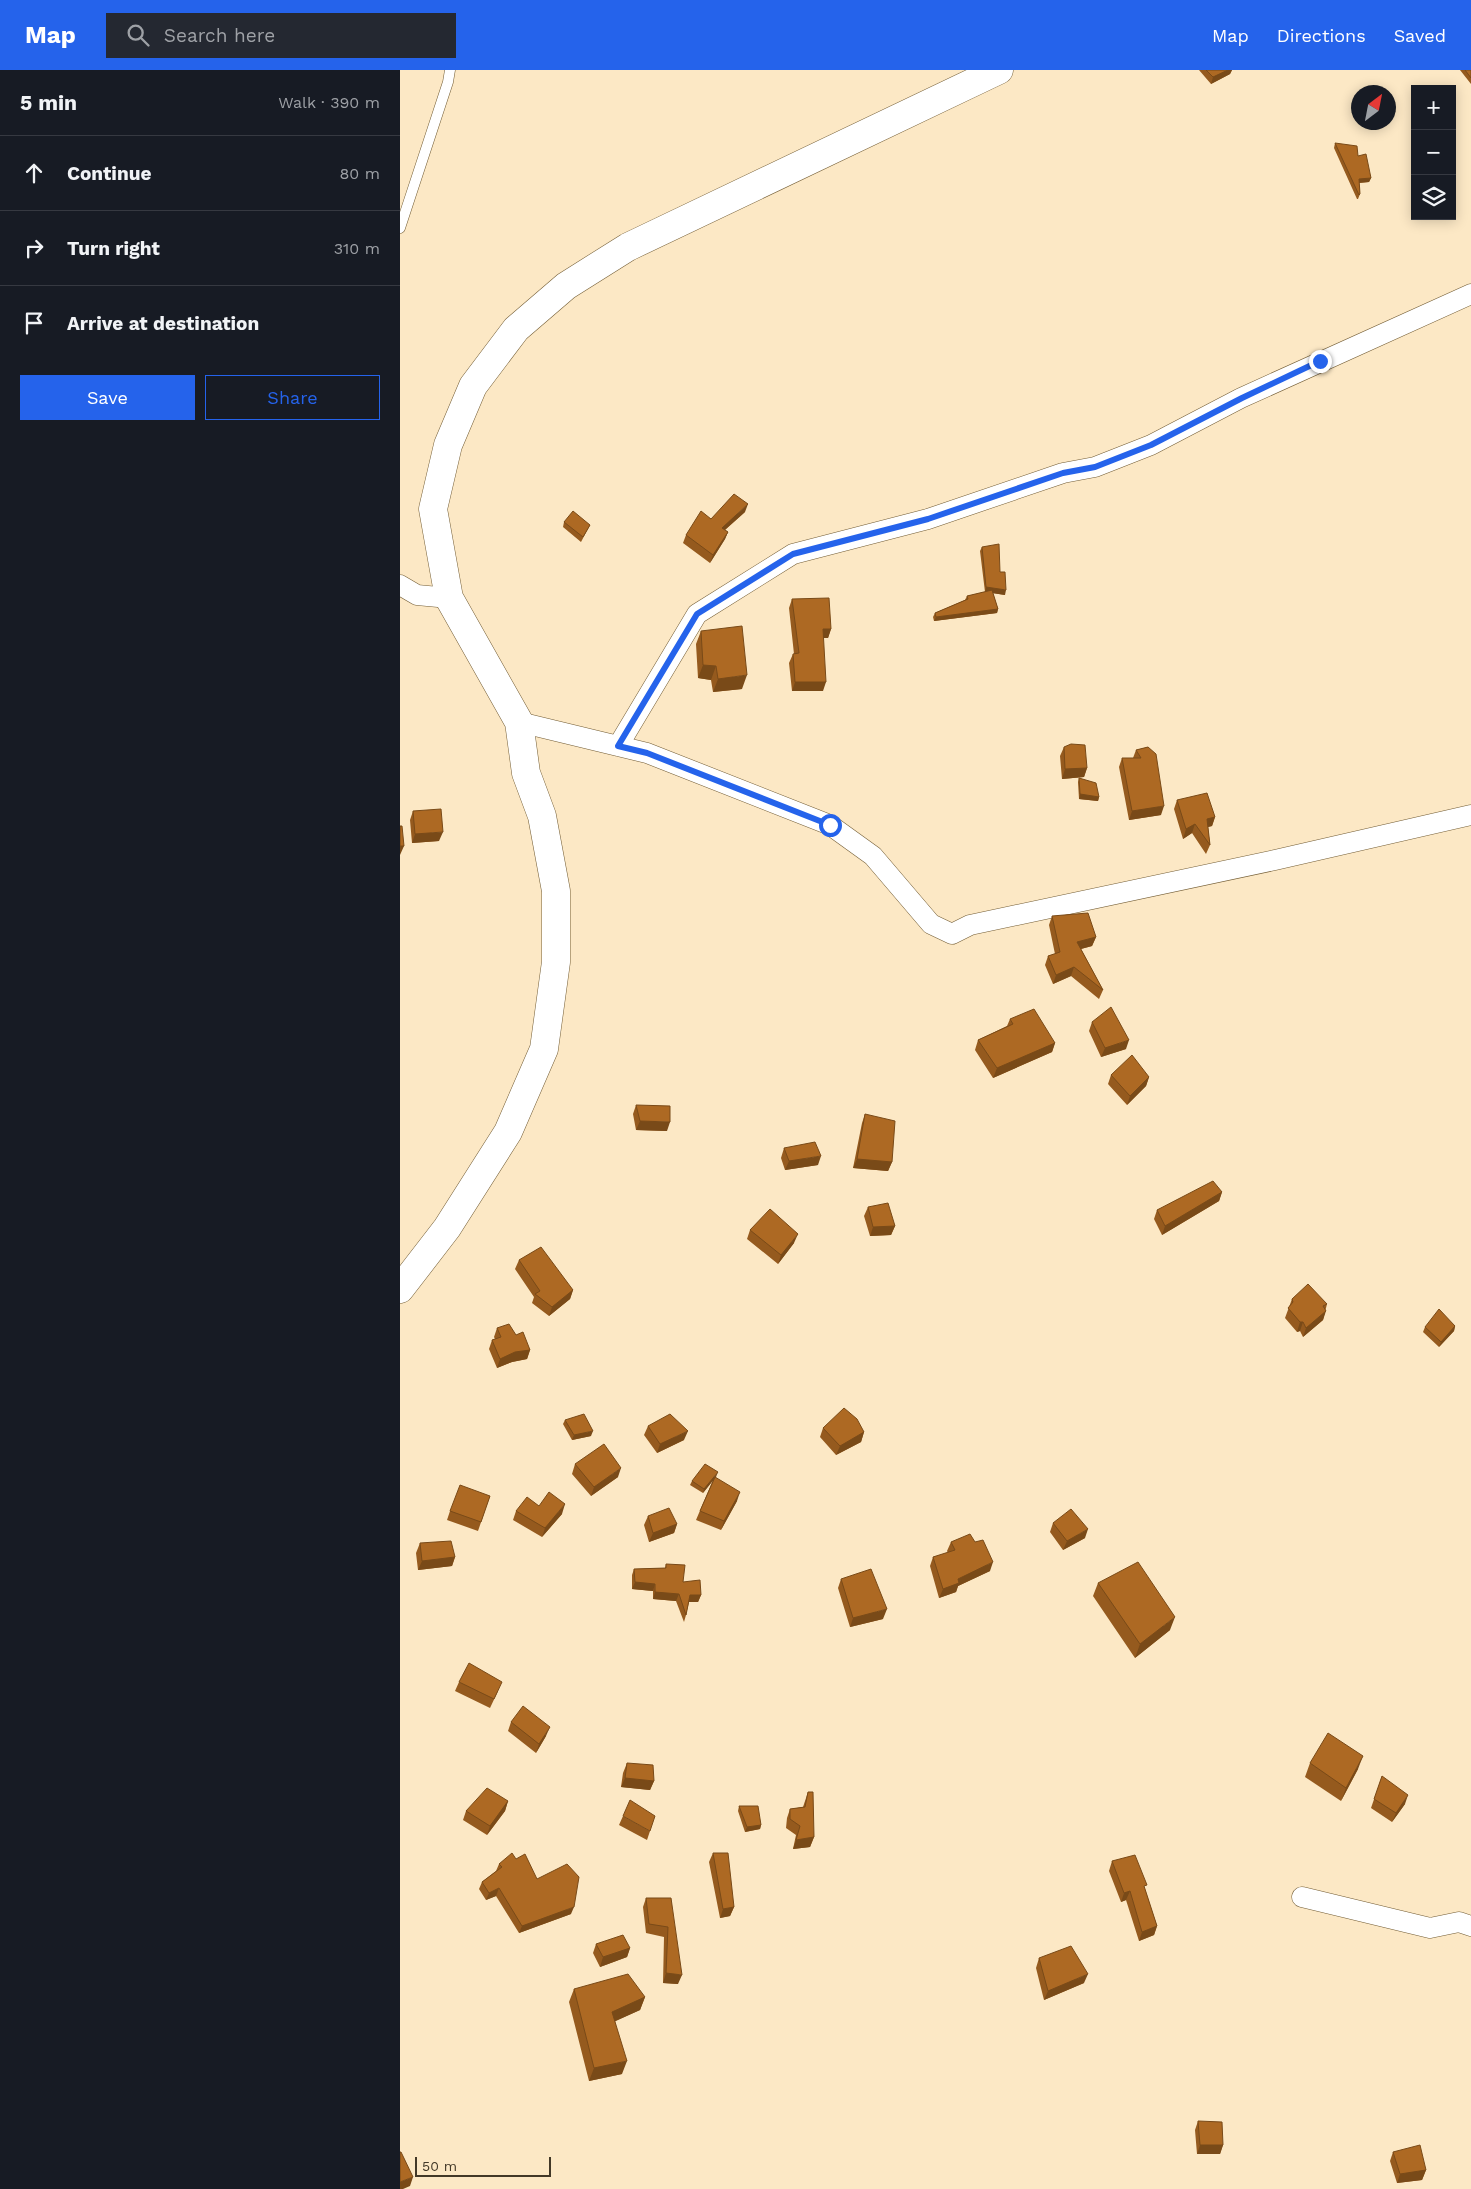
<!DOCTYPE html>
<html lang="en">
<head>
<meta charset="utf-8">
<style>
	body { margin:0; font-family:"Work Sans",sans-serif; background:#242831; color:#f1f3f6 }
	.controls { position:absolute; right:15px; top:15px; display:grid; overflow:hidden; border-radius:0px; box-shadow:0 2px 12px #0003 }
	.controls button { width:45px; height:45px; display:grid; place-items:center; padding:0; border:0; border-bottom:1px solid #363941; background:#171b24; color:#f1f3f6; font:25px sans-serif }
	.compass { position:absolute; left:951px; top:15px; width:45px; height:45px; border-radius:50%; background:#171b24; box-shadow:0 2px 12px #0003; rotate:32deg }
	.scale { position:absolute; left:15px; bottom:12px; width:136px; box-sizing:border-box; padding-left:5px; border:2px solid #423827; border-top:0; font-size:14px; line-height:18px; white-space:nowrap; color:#423827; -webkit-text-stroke:4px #fce8c5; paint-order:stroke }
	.stop { position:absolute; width:15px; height:15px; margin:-11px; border:4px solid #2563eb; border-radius:50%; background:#fff }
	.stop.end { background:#2563eb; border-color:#fff; box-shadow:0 1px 5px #0008 }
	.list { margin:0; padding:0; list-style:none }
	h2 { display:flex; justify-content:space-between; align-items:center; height:65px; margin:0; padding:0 20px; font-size:21px }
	h2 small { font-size:16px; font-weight:400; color:#9ea1a6 }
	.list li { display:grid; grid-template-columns:32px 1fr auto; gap:15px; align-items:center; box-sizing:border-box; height:75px; padding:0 20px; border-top:1px solid #363941 }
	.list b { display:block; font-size:19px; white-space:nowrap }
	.list em { font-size:16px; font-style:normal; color:#9ea1a6 }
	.actions { display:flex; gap:10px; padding:15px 20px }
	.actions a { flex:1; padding:11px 0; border:1px solid #2563eb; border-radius:0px; text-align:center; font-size:18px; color:#2563eb }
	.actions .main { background:#2563eb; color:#fff }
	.icon { flex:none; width:28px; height:28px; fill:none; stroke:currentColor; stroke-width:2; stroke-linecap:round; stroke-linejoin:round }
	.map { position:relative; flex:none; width:1071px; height:2119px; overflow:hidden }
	header { display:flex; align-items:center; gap:30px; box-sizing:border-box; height:70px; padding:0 25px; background:#2563eb; color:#fff }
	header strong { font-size:24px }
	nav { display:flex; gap:28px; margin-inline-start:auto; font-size:18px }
	.search { width:350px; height:45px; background:#242831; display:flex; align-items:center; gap:12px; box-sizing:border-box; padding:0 18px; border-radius:0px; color:#9ea1a6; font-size:19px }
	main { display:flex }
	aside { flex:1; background:#171b24 }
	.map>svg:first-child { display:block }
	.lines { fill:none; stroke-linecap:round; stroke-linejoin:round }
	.service-casing { stroke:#735d35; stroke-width:11 }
	.minor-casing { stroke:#735d35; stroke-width:21 }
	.trunk-casing { stroke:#735d35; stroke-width:29 }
	.service { stroke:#fff; stroke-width:10 }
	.minor { stroke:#fff; stroke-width:20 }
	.trunk { stroke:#fff; stroke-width:28 }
	.wall { fill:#955a1e }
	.shaded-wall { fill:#794a18 }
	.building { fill:#ad6923; stroke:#794a18 }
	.route { stroke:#2563eb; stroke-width:6 }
</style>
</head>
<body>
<header>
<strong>Map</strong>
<div class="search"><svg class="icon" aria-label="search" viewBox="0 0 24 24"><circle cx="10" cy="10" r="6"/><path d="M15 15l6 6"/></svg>Search here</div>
<nav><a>Map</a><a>Directions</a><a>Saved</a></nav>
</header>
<main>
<aside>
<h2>5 min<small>Walk · 390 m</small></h2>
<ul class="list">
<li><svg class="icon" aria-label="ahead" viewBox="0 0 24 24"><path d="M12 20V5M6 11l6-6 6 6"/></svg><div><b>Continue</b></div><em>80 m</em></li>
<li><svg class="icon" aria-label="right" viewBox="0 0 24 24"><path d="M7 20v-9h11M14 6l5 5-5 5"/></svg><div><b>Turn right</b></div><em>310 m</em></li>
<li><svg class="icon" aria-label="arrive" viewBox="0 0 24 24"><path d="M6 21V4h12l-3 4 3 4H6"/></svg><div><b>Arrive at destination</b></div></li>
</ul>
<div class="actions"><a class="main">Save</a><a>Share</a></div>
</aside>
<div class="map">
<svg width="1071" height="2119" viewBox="0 0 1071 2119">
	<rect width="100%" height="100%" fill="#fce8c5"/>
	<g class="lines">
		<g class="service-casing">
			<path id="service" d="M 0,158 L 48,12 L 50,0"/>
		</g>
		<g class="minor-casing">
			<path id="minor" d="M 0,515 L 17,525 L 49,528
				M 119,652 L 247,683 L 430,755 L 473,786 L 531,854 L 552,864 L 570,855 L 875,790 L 1071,745
				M 218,676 L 297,544 L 393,484 L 528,449 L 663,403 L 695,397 L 751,375 L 841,328 L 1071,224
				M 902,1827 L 1030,1858 L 1059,1852 L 1071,1856"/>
		</g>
		<g class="trunk-casing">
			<path id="trunk" d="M 0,1219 L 47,1158 L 108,1062 L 144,979 L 156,892 L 156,821 L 142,746 L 126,703 L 119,652 L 49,528 L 33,439 L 48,375 L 73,316 L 116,259 L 166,216 L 228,177 L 599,0"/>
		</g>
		<use href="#service" class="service"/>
		<use href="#minor" class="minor"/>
		<use href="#trunk" class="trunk"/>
	</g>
	<path class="wall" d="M 799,0 L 832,0 L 830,4 L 811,14 Z
		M 1060,0 L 1071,0 L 1071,14 Z
		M 935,73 L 958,86 L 971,108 L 969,112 L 959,113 L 960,124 L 958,129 L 957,129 L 934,78 Z
		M 345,442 L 325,460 L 328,462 L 325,469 L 310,493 L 283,473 L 286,465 L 311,449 Z
		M 164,452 L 190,455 L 181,472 L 163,457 Z
		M 582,477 L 600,502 L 605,525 L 593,523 L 598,539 L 597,543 L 534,551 L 533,547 L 535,543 L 565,530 L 567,526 L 585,522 L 580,481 Z
		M 392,529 L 431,559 L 428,568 L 423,568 L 423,621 L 392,621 L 389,593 L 393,584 L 394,584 L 389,538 Z
		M 301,561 L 342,619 L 313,622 L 311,610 L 298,608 L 296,574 Z
		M 664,677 L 687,698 L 684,707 L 662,709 L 660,686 Z
		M 748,677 L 761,745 L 729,750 L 719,697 L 722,688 L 733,688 L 736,680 Z
		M 679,708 L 699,727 L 698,731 L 679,729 L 678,712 Z
		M 777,730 L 815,747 L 812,756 L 808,757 L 810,775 L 806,784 L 792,763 L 783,769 L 774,739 Z
		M 13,741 L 39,771 L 12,773 L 10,750 Z
		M 652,846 L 696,867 L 692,876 L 681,879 L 703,920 L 699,929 L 671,906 L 653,914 L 645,895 L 648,886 L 655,884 L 649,855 Z
		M 610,949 L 655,973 L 652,982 L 593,1008 L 575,980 L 578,970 L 607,956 Z
		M 692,952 L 726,979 L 701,987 L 689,961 Z
		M 711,1005 L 749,1007 L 746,1016 L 727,1035 L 708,1014 Z
		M 236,1035 L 267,1061 L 236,1060 L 233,1044 Z
		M 465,1044 L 492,1092 L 488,1101 L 453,1098 L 462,1053 Z
		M 384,1078 L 418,1095 L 385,1100 L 381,1088 Z
		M 822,1122 L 819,1131 L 762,1165 L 754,1149 L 757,1140 Z
		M 468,1137 L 495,1156 L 491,1165 L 470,1166 L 464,1146 Z
		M 350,1160 L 394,1173 L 378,1194 L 347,1169 Z
		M 119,1190 L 173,1220 L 170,1229 L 149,1246 L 132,1233 L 134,1227 L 115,1199 Z
		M 892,1229 L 927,1234 L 923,1250 L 903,1267 L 900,1261 L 897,1262 L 885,1248 Z
		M 1055,1256 L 1054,1261 L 1039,1277 L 1023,1262 L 1025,1257 Z
		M 97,1258 L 116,1265 L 130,1280 L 127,1289 L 112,1292 L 97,1298 L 89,1279 L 92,1270 L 95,1269 L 94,1267 Z
		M 165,1350 L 191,1366 L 172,1370 L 163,1354 Z
		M 248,1356 L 284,1370 L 257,1383 L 244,1365 Z
		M 423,1358 L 464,1362 L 461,1372 L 436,1385 L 420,1367 Z
		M 175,1394 L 218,1407 L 191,1426 L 172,1404 Z
		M 315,1407 L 337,1431 L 321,1460 L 296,1450 L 313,1410 L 303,1423 L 290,1415 L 292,1411 Z
		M 90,1426 L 78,1461 L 47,1450 L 50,1441 Z
		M 139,1436 L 162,1444 L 142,1467 L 113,1450 L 116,1441 Z
		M 248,1446 L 277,1454 L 274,1463 L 249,1472 L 244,1455 Z
		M 653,1453 L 685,1468 L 663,1480 L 650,1462 Z
		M 551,1472 L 575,1472 L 590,1501 L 558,1516 L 556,1522 L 539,1528 L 530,1496 L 533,1487 L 548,1483 L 547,1481 Z
		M 20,1473 L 55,1487 L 52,1496 L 18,1500 L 16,1483 Z
		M 266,1494 L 283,1512 L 301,1525 L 298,1532 L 289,1532 L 286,1545 L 284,1552 L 276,1531 L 253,1529 L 253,1521 L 232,1519 L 232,1505 L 234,1499 L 265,1498 Z
		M 441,1509 L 483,1549 L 450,1557 L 438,1518 Z
		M 698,1513 L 770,1560 L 735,1588 L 693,1526 Z
		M 59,1612 L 98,1621 L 90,1638 L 55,1621 Z
		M 111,1652 L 146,1666 L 136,1683 L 108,1661 Z
		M 227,1693 L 254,1711 L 250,1720 L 221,1717 L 223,1703 Z
		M 910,1693 L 958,1699 L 941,1731 L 905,1707 Z
		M 982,1706 L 1005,1734 L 992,1752 L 971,1738 Z
		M 408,1722 L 414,1767 L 410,1777 L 393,1779 L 396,1765 L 386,1758 L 387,1748 L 390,1739 L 403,1737 Z
		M 108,1731 L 105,1741 L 87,1765 L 63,1750 L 66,1741 Z
		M 339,1736 L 361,1755 L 360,1759 L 345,1762 L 338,1741 Z
		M 223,1746 L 250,1761 L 247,1770 L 219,1755 Z
		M 313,1783 L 334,1837 L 330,1846 L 320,1848 L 309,1792 Z
		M 116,1789 L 137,1809 L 171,1844 L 119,1863 L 96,1826 L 86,1830 L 79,1819 L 82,1812 L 96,1801 L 99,1794 Z
		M 712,1791 L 745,1819 L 757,1856 L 754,1865 L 739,1871 L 726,1830 L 721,1832 L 709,1801 Z
		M 246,1828 L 271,1828 L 278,1914 L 263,1913 L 264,1867 L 246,1863 L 243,1837 Z
		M 196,1874 L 230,1878 L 227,1887 L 200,1897 L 193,1883 Z
		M 639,1888 L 684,1913 L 644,1930 L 636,1898 Z
		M 174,1919 L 245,1927 L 240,1940 L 215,1951 L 222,2004 L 189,2011 L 169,1932 Z
		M 798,2051 L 823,2075 L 820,2084 L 797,2084 L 795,2060 Z
		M 993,2082 L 1026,2100 L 1022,2110 L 997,2113 L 990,2091 Z"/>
	<path class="shaded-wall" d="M 828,0 L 832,0 L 830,4 L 811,14 L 813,7 Z
		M 971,108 L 969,112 L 957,113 L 959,109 Z
		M 348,434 L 345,442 L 319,465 L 322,458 Z
		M 328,462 L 325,469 L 310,493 L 313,485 Z
		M 586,517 L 606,520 L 605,525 L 585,522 Z
		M 598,539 L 597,543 L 534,551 L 536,547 Z
		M 423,559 L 431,559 L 428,568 L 419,568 Z
		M 303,595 L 316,596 L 311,610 L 298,608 Z
		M 347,605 L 342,619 L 313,622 L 318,609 Z
		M 395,612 L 426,612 L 423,621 L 392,621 Z
		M 687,698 L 684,707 L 662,709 L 665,699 Z
		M 680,724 L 699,727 L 698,731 L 679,729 Z
		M 764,736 L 761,745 L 729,750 L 732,741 Z
		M 815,747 L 812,756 L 803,758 L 807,749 Z
		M 795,754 L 792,763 L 783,769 L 786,759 Z
		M 43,762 L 39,771 L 12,773 L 15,764 Z
		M 0,776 L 4,776 L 0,785 Z
		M 696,867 L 692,876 L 673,881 L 677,872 Z
		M 674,897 L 671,906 L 653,914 L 656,905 Z
		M 729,970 L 726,979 L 701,987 L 705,978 Z
		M 655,973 L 652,982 L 593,1008 L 597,998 Z
		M 749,1007 L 746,1016 L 727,1035 L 730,1026 Z
		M 240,1051 L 270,1052 L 267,1061 L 236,1060 Z
		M 421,1086 L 418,1095 L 385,1100 L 389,1091 Z
		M 457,1089 L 492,1092 L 488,1101 L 453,1098 Z
		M 822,1122 L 819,1131 L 762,1165 L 765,1156 Z
		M 495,1156 L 491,1165 L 470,1166 L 473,1157 Z
		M 398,1164 L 394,1173 L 378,1194 L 381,1185 Z
		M 173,1220 L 170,1229 L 149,1246 L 152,1237 Z
		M 926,1241 L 923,1250 L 903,1267 L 906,1258 Z
		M 900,1252 L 903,1252 L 900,1261 L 897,1262 Z
		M 1055,1256 L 1054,1261 L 1039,1277 L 1041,1272 Z
		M 130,1280 L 127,1289 L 112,1292 L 97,1298 L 100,1289 L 115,1282 Z
		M 193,1361 L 191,1366 L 172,1370 L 174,1365 Z
		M 288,1361 L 284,1370 L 257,1383 L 260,1374 Z
		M 464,1362 L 461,1372 L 436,1385 L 440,1376 Z
		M 221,1398 L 218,1407 L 191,1426 L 194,1417 Z
		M 318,1402 L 316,1407 L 303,1423 L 304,1419 Z
		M 340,1422 L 337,1431 L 321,1460 L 324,1451 Z
		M 165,1434 L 162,1444 L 142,1467 L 145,1458 Z
		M 277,1454 L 274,1463 L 249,1472 L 253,1463 Z
		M 688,1459 L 685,1468 L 663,1480 L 667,1471 Z
		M 55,1487 L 52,1496 L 18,1500 L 22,1491 Z
		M 593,1492 L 590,1501 L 558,1516 L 556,1522 L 539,1528 L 543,1519 L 558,1509 Z
		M 235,1512 L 255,1514 L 253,1521 L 232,1519 Z
		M 255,1522 L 279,1524 L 276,1531 L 253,1529 Z
		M 290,1525 L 301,1525 L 298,1532 L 288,1532 Z
		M 487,1539 L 483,1549 L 450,1557 L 453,1548 Z
		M 775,1547 L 770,1560 L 735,1588 L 740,1574 Z
		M 150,1657 L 146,1666 L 136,1683 L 139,1674 Z
		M 963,1686 L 958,1699 L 941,1731 L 946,1718 Z
		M 225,1708 L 254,1711 L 250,1720 L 221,1717 Z
		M 1008,1725 L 1005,1734 L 992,1752 L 996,1743 Z
		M 108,1731 L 105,1741 L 87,1765 L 90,1756 Z
		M 361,1755 L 360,1759 L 345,1762 L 347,1757 Z
		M 414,1767 L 410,1777 L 393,1779 L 396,1770 Z
		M 99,1818 L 96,1826 L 86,1830 L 89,1823 Z
		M 730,1821 L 726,1830 L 721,1832 L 724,1823 Z
		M 174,1837 L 171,1844 L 119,1863 L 122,1856 Z
		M 334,1837 L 330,1846 L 320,1848 L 323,1839 Z
		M 757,1856 L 754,1865 L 739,1871 L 742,1862 Z
		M 230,1878 L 227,1887 L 200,1897 L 203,1887 Z
		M 266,1903 L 282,1905 L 278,1914 L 263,1913 Z
		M 688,1904 L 684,1913 L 644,1930 L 648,1921 Z
		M 245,1927 L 240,1940 L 207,1955 L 212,1942 Z
		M 227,1991 L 222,2004 L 189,2011 L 194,1998 Z
		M 800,2075 L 823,2075 L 820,2084 L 797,2084 Z
		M 1026,2100 L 1022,2110 L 997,2113 L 1000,2104 Z
		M 13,2107 L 10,2116 L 3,2119 L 0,2119 L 0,2112 Z"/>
	<path class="building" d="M 806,0 L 828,0 L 813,7 Z
		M 1065,0 L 1071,0 L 1071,8 Z
		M 935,73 L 957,76 L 958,86 L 966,84 L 971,108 L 959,109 L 960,124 L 959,125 Z
		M 334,424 L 348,434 L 322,458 L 328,462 L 313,485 L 286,465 L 301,441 L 311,449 Z
		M 173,441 L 190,455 L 183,467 L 164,452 Z
		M 599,474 L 600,502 L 605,502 L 606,520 L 586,517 L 582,477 Z
		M 592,520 L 598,539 L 536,547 L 535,543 L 568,529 L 567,526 Z
		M 429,528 L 431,559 L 423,559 L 426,612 L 395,612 L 393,584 L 399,583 L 392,529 Z
		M 342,556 L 347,605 L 318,609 L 316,596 L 303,595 L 301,561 Z
		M 671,674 L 685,675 L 687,698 L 665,699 L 664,677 Z
		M 748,677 L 756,684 L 764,736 L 732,741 L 722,688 L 741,688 L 736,680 Z
		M 679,708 L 696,713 L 699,727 L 680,724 Z
		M 807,723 L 815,747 L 807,749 L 810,775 L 795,754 L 786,759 L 777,730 Z
		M 41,739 L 43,762 L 15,764 L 13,741 Z
		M 0,756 L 2,756 L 4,776 L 0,776 Z
		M 688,843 L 696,867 L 677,872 L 703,920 L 674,897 L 656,905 L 648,886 L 660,882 L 652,846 Z
		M 711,937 L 729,970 L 705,978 L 692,952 Z
		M 634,939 L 655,973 L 597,998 L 578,970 L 613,954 L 610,949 Z
		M 732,985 L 749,1007 L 730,1026 L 711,1005 Z
		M 236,1035 L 270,1036 L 270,1052 L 240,1051 Z
		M 465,1044 L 495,1051 L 492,1092 L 457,1089 Z
		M 415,1072 L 421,1086 L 389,1091 L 384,1078 Z
		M 813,1111 L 822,1122 L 765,1156 L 757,1140 Z
		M 488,1133 L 495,1156 L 473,1157 L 468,1137 Z
		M 370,1139 L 398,1164 L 381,1185 L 350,1160 Z
		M 141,1177 L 173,1220 L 152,1237 L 135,1224 L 140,1221 L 119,1190 Z
		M 908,1214 L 927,1234 L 923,1236 L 926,1241 L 906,1258 L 903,1252 L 900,1252 L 888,1238 L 893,1232 L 892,1229 Z
		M 1039,1239 L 1055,1256 L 1041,1272 L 1025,1257 Z
		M 109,1254 L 116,1265 L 123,1262 L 130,1280 L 115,1282 L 100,1289 L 92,1270 L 101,1267 L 97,1258 Z
		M 444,1338 L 457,1349 L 464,1362 L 440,1376 L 423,1358 Z
		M 184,1344 L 193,1361 L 174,1365 L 165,1350 Z
		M 270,1344 L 288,1361 L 260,1374 L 248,1356 Z
		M 204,1374 L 221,1398 L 194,1417 L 175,1394 Z
		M 305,1394 L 318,1402 L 304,1419 L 292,1411 Z
		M 315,1407 L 340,1422 L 324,1451 L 300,1441 Z
		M 60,1415 L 90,1426 L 81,1452 L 50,1441 Z
		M 149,1422 L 165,1434 L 145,1458 L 116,1441 L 127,1427 L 139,1436 Z
		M 269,1438 L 277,1454 L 253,1463 L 248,1446 Z
		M 671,1439 L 688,1459 L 667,1471 L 653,1453 Z
		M 570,1464 L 575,1472 L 583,1470 L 593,1492 L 558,1509 L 559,1513 L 543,1519 L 533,1487 L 555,1480 L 551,1472 Z
		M 51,1471 L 55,1487 L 22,1491 L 20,1473 Z
		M 738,1492 L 775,1547 L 740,1574 L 698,1513 Z
		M 266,1494 L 285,1495 L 283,1512 L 300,1510 L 301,1525 L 290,1525 L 286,1545 L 279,1524 L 255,1522 L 255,1514 L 235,1512 L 234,1499 L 266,1498 Z
		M 471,1499 L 487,1539 L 453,1548 L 441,1509 Z
		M 69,1593 L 102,1612 L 94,1629 L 59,1612 Z
		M 123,1636 L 150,1657 L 139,1674 L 111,1652 Z
		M 928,1663 L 963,1686 L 946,1718 L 910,1693 Z
		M 227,1693 L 253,1695 L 254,1711 L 225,1708 Z
		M 982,1706 L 1008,1725 L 996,1743 L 974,1729 Z
		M 87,1718 L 108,1731 L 90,1756 L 66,1741 Z
		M 408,1722 L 413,1722 L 414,1767 L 396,1770 L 400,1756 L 390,1749 L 390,1739 L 405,1737 Z
		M 230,1730 L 255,1746 L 250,1761 L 223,1746 Z
		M 339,1736 L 358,1736 L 361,1755 L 347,1757 Z
		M 112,1783 L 116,1789 L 125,1784 L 137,1809 L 167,1794 L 179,1807 L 174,1837 L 122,1856 L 99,1818 L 89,1823 L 82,1812 L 102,1797 L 99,1794 Z
		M 313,1783 L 328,1783 L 334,1837 L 323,1839 Z
		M 735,1785 L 747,1815 L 744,1816 L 757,1856 L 742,1862 L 730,1821 L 724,1823 L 712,1791 Z
		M 246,1828 L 271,1828 L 282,1905 L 266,1903 L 268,1857 L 249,1854 Z
		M 223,1865 L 230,1878 L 203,1887 L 196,1874 Z
		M 671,1876 L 688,1904 L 648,1921 L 639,1888 Z
		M 228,1904 L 245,1927 L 212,1942 L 227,1991 L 194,1998 L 174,1919 Z
		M 798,2051 L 822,2052 L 823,2075 L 800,2075 Z
		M 1020,2075 L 1026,2100 L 1000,2104 L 993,2082 Z
		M 0,2082 L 1,2082 L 13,2107 L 0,2112 Z"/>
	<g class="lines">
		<path class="route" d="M 430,755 L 247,683 L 218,676 L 297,544 L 393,484 L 528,449 L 663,403 L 695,397 L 751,375 L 842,328 L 920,291"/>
	</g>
</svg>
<div class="controls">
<button>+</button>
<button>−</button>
<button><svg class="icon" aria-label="layers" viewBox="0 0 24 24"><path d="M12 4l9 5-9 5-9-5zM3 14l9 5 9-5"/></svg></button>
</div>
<svg class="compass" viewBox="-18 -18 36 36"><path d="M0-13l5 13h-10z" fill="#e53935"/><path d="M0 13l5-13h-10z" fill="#9ea1a6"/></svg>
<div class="scale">50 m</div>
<div class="stop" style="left:430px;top:755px"></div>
<div class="stop end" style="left:920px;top:291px"></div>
</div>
</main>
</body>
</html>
